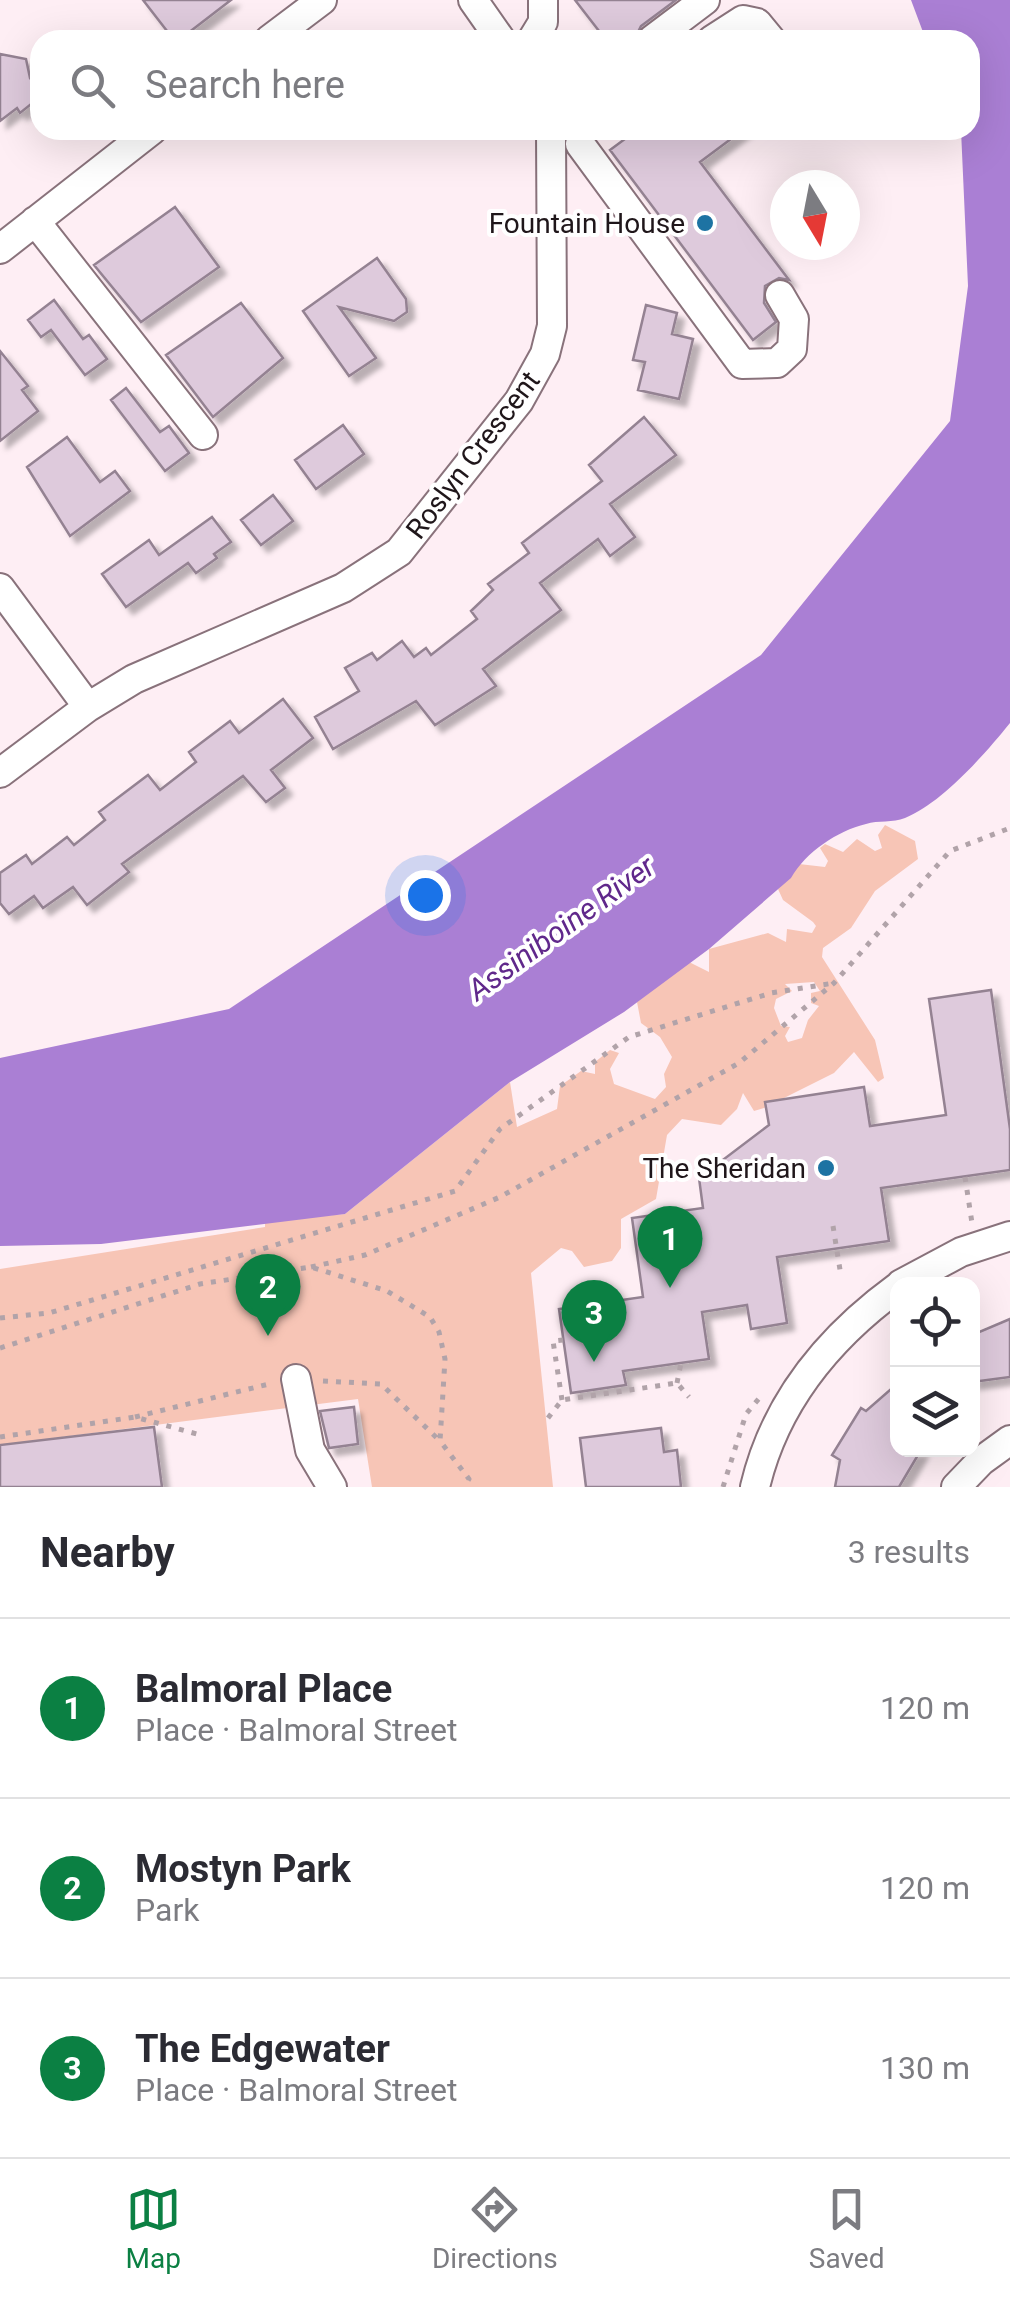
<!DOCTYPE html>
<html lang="en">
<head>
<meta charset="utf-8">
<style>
	body { margin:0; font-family:Roboto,sans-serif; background:#f7f7f7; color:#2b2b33 }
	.controls { position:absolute; right:30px; bottom:30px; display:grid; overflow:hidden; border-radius:20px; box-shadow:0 10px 40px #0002 }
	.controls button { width:90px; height:90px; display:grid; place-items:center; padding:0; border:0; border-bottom:2px solid #e1e1e2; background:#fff; color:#2b2b33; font:50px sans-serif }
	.compass { position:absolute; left:770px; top:170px; width:90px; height:90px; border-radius:50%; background:#fff; box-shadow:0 10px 40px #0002; rotate:170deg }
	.you { position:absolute; left:425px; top:895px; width:35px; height:35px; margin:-25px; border:8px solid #fff; border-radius:50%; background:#1a73e8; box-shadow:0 0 0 15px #1a73e833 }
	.badge { display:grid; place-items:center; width:65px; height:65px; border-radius:50%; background:#0b8043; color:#fff; font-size:32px; font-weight:700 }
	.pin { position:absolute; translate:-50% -82px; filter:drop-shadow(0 2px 5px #0008) }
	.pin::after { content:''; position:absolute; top:52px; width:35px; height:30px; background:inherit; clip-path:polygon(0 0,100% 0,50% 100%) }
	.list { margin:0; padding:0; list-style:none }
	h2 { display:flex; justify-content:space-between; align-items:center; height:130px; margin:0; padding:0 40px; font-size:42px }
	h2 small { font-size:32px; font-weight:400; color:#7c7c81 }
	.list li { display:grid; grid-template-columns:65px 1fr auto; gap:30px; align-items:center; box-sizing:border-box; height:180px; padding:0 40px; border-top:2px solid #e1e1e2 }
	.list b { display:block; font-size:38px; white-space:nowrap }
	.list p { margin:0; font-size:32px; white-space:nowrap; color:#7c7c81 }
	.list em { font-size:32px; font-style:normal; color:#7c7c81 }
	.icon { flex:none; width:55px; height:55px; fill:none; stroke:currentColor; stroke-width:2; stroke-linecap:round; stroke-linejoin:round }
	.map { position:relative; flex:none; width:1010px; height:1487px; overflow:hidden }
	.search { position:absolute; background:#fff; box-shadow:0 10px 40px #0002; left:30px; right:30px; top:30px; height:110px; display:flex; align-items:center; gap:25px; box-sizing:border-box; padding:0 35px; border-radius:30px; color:#7c7c81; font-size:38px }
	.sheet { height:670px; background:#fff }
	nav { display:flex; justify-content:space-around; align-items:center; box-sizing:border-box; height:140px; border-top:2px solid #e1e1e2; background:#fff; font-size:28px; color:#7c7c81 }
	nav a { display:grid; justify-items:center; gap:5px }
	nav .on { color:#0b8043 }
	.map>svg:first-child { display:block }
	.green { fill:#f7c5b6; fill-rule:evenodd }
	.water { fill:#aa7fd4 }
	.building { fill:#decadc; stroke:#948292; stroke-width:2.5; filter:url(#shadow) }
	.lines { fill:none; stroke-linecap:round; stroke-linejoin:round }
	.minor-casing { stroke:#89727b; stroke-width:32 }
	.path { stroke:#b1a3a9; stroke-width:5; stroke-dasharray:5 8; stroke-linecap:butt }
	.minor { stroke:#fff; stroke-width:28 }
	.poi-dot { fill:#1d73a3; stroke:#fff; stroke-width:4 }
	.labels { text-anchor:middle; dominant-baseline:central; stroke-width:8; stroke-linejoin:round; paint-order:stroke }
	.poi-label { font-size:28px; fill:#1f161a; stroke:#fff; text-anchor:end }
	.street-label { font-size:28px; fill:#1f161a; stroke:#fff }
	.water-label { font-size:30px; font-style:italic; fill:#60288b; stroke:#fff }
</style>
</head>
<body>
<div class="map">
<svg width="1010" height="1487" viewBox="0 0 1010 1487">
	<defs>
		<filter id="shadow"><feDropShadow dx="7" dy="7" stdDeviation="2.5" flood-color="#0004"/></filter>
	</defs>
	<rect width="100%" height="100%" fill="#feeef4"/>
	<path class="green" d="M 885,825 L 915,841 L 918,859 L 875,891 L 851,928 L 823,948 L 822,957 L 875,1040 L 884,1078 L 878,1082 L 854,1052 L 834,1073 L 764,1108 L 754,1111 L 743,1093 L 737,1109 L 721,1125 L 682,1119 L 667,1135 L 656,1199 L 621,1219 L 621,1248 L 612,1261 L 584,1267 L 572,1251 L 561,1248 L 531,1273 L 553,1487 L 372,1487 L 358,1399 L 0,1445 L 0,1269 L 265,1227 L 265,1221 L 345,1214 L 510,1082 L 517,1127 L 557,1109 L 560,1086 L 581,1071 L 595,1074 L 595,1062 L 610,1050 L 619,1053 L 610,1069 L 614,1084 L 655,1099 L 666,1087 L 664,1074 L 672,1057 L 660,1037 L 641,1023 L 637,1002 L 689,962 L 709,972 L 709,949 L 768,933 L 786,942 L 787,929 L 812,933 L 816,926 L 813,922 L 783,900 L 778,889 L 799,864 L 825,867 L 828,861 L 820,848 L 825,844 L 843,852 L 857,839 L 875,851 L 882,848 L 878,835 ZM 814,982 L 820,991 L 811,993 L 811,1003 L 819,1006 L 808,1020 L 802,1038 L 788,1042 L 785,1036 L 790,1027 L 781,1026 L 774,1008 L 776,999 L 792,991 L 785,984 Z"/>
	<path class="water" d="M 911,0 L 1010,0 L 1010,723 C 985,754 942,803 905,818 C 893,823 878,820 866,824 C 837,831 806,852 791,878 L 709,949 L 624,1012 L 510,1082 L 345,1214 L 101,1244 L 0,1246 L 0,1058 L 229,1009 L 761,655 L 950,421 L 968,286 L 961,130 L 970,130 L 970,40 L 926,40 Z"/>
	<path class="building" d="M 143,0 L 231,0 L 179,40 L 174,40 Z
		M 575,0 L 676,0 L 641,26 L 634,40 L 606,40 Z
		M 0,54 L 26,59 L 30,78 L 40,92 L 40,97 L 20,113 L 17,108 L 0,121 Z
		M 637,130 L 743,130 L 700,162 L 789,280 L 779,278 L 765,286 L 764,303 L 776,322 L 753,340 L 610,150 Z
		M 175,207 L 219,267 L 141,322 L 94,265 Z
		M 377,258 L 406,299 L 407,312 L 394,321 L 339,307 L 376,358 L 349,376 L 303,311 Z
		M 54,300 L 83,339 L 89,335 L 107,359 L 85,375 L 51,330 L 41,337 L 28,320 Z
		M 241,303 L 283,358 L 213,417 L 166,355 Z
		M 646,305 L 677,313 L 672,334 L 693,339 L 679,399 L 638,390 L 645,362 L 633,360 Z
		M 0,351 L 28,386 L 22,390 L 38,411 L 0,441 Z
		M 126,388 L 160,432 L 169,426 L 189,453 L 165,471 L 111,400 Z
		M 644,417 L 676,455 L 610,504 L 635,537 L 610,556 L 598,539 L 540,583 L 561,610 L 483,669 L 496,686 L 435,725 L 416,701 L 333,749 L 315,717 L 359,691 L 345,668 L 372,653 L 377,660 L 402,641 L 414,657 L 426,648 L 431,655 L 477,619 L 471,611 L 493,590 L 488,584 L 529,553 L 522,543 L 602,481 L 589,465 Z
		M 343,425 L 364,454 L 316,489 L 295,460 Z
		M 67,437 L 100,482 L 115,471 L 130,491 L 70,536 L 27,467 Z
		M 273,495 L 293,521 L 261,545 L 241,520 Z
		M 212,517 L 231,542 L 214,554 L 217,558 L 196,573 L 188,563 L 126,607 L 102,574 L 149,540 L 159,555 Z
		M 283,699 L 313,738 L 271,770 L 285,788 L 266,802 L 243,776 L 122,864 L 129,872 L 87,905 L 73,887 L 43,908 L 34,896 L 9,914 L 0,903 L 0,873 L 26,855 L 32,864 L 67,837 L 74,845 L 105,820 L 99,812 L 148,775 L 160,790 L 196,762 L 189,752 L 230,721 L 239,733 Z
		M 991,990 L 1010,1129 L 1010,1170 L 881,1188 L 889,1241 L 777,1257 L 787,1323 L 751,1329 L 747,1305 L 702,1312 L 709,1359 L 623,1371 L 626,1385 L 571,1393 L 559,1309 L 643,1297 L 632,1218 L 703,1208 L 699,1178 L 769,1125 L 765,1102 L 864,1087 L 870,1126 L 946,1115 L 929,999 Z
		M 1010,1319 L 1010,1377 L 972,1382 L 972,1335 Z
		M 898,1383 L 898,1450 L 921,1450 L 899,1487 L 835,1487 L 840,1460 L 832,1455 L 861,1408 L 866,1411 Z
		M 354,1407 L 358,1444 L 329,1448 L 320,1411 Z
		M 154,1427 L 162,1487 L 0,1487 L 0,1445 Z
		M 661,1428 L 664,1452 L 677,1450 L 681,1487 L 586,1487 L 580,1438 Z"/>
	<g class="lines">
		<g class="minor-casing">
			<path id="minor" d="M 473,0 L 501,40
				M 269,40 L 322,0
				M 532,40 L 543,22 L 543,0
				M 652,40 L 705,0
				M 712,40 L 743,20 L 757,23 L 771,40
				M 580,144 L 742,364 L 777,363 L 792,349 L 794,319 L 780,295
				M 35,221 L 203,435
				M 0,249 L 152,130
				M 0,588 L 88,707 L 134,679 L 343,588 L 399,552 L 519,401 L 545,354 L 552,326 L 551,130
				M 0,773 L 88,707
				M 901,1284 L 961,1252 L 1010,1236
				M 296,1379 L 310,1450 L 332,1487
				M 755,1487 C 775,1402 828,1338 898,1287
				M 956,1487 L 981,1461 L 1010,1440"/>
		</g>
		<path class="path" d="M 965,1177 L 972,1223
			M 833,1226 L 841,1276
			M 311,1267 L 365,1255 L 500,1197 L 739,1063 L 834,983 L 950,851 L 1010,828
			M 0,1318 L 49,1313 L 455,1191 L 500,1129 L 629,1037 L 771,993 L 834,983
			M 0,1348 L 200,1284 L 311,1267 L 387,1291 L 430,1317 L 439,1332 L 445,1359 L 440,1441 L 469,1479 L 464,1487
			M 323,1381 L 381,1384 L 439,1440
			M 677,1383 L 681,1363
			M 562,1400 L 553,1341 L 563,1340
			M 135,1417 L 273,1383
			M 548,1418 L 562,1400 L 677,1383 L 689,1397
			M 0,1437 L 135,1417 L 197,1434
			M 723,1487 L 746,1414 L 761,1396"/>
		<use href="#minor" class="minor"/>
	</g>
	<g class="poi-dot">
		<circle cx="705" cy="223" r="10"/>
		<circle cx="826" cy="1168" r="10"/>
	</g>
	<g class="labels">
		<g class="poi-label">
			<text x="685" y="223">Fountain House</text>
			<text x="806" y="1168">The Sheridan</text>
		</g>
		<g class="street-label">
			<text transform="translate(473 455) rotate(-53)">Roslyn Crescent</text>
		</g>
		<g class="water-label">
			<text transform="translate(561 928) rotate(-36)">Assiniboine River</text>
		</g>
	</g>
</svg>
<div class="controls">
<button><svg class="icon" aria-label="locate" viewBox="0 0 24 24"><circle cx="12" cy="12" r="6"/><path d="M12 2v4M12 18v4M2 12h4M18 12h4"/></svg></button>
<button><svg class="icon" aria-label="layers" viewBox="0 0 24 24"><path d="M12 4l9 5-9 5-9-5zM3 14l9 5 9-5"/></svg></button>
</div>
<svg class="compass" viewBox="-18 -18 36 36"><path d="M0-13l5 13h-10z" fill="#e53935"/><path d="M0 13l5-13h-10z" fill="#7c7c81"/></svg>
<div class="you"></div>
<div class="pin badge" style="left:670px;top:1288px">1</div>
<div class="pin badge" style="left:268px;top:1336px">2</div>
<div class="pin badge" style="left:594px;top:1362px">3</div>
<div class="search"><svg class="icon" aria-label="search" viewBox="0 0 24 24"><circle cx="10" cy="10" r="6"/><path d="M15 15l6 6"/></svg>Search here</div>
</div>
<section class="sheet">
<h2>Nearby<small>3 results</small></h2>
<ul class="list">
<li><span class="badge">1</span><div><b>Balmoral Place</b><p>Place · Balmoral Street</p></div><em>120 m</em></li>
<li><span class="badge">2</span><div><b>Mostyn Park</b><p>Park</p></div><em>120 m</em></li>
<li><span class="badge">3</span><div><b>The Edgewater</b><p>Place · Balmoral Street</p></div><em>130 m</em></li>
</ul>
</section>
<nav>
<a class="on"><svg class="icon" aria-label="map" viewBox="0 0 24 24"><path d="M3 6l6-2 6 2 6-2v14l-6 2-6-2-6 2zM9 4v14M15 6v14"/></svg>Map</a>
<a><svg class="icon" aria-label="directions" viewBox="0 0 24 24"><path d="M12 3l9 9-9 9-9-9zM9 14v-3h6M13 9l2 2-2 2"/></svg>Directions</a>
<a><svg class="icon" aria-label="saved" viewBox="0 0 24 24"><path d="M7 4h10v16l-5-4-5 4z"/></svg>Saved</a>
</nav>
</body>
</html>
